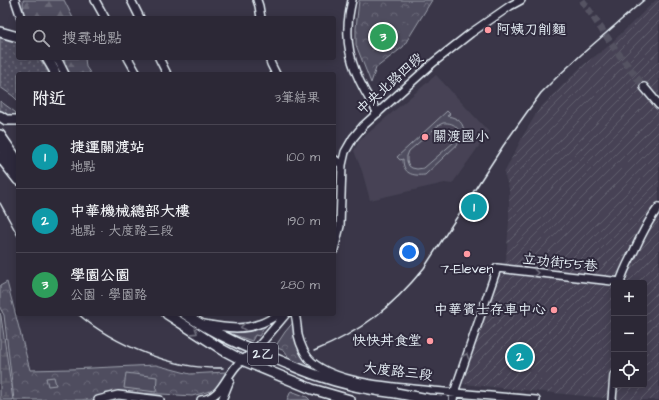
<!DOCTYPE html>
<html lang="zh-TW">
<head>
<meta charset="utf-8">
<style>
	body { margin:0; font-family:"Architects Daughter","LXGW WenKai TC",sans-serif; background:#34303e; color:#f1f3f6 }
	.controls { position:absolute; right:12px; bottom:12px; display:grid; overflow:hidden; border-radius:4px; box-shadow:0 2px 10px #0003 }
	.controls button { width:36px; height:36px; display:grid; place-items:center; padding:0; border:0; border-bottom:1px solid #484451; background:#2c2836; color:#f1f3f6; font:20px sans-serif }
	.you { position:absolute; left:409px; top:252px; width:14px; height:14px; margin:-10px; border:3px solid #fff; border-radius:50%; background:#1a73e8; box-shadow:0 0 0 6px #1a73e833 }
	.badge { display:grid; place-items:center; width:26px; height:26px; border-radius:50%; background:#8c9099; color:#fff; font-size:13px; font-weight:700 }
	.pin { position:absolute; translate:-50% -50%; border:2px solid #fff; box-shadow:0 1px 4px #0006 }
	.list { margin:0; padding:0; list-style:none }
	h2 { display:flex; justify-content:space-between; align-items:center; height:52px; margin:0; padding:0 16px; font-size:17px }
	h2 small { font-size:13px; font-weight:400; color:#a6a6ad }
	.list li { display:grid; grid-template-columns:26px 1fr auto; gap:12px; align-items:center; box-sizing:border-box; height:64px; padding:0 16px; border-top:1px solid #484451 }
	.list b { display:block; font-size:15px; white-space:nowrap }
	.list p { margin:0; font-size:13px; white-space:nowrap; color:#a6a6ad }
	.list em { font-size:13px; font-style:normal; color:#a6a6ad }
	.icon { flex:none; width:22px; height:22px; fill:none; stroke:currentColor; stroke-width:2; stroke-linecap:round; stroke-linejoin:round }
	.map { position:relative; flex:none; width:659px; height:400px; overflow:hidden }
	.search { position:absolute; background:#2c2836; box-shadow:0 2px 10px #0003; left:16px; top:16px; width:320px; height:44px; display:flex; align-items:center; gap:10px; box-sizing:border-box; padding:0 14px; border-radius:4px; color:#a6a6ad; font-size:15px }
	.panel { position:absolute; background:#2c2836; box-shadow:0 2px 10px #0003; left:16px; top:72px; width:320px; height:244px; border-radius:4px }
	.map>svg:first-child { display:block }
	.built { fill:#464354 }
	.industrial { fill:url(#industrial-furrows); fill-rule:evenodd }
	.grass { fill:url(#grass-dots); stroke:#9ca0ac }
	.forest { fill:url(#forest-firs); stroke:#9ca0ac }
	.wetland { fill:url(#wetland-marsh); stroke:#9ca0ac }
	.park { fill:url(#park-crowns); stroke:#9ca0ac }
	.pitch { fill:#504e5f; stroke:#9ca0ac; fill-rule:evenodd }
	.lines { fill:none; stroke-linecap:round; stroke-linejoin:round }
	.minor-tunnel { stroke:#545262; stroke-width:7; stroke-dasharray:7 3.5; stroke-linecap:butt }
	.minor-casing { stroke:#e8f1f8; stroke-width:10 }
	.major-casing { stroke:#e8f1f8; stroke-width:12 }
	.minor { stroke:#2f2a3d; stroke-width:7 }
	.major { stroke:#2f2a3d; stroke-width:9 }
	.rail { stroke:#e8f1f8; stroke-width:1.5 }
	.major-bridge-casing { stroke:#e8f1f8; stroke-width:12; stroke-linecap:butt }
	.major-bridge { stroke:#2f2a3d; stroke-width:9 }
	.oneway { stroke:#70707e }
	.poi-dot { fill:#ff9aa2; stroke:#2f2a3d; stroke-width:1.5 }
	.labels { text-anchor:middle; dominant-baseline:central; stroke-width:4; stroke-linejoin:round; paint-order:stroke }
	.shield { fill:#2f2a3d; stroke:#b0b5c0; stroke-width:1 }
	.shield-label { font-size:13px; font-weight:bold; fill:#e8f1f8 }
	.poi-label { font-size:14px; fill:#e8f1f8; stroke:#2f2a3d; text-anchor:start }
	.street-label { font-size:14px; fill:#e8f1f8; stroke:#2f2a3d }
</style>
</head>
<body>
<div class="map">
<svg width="659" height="400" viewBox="0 0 659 400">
	<defs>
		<pattern id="industrial-furrows" width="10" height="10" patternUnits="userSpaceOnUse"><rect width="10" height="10" fill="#464354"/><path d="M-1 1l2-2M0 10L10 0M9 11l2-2" fill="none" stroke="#615f6d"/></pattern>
		<pattern id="grass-dots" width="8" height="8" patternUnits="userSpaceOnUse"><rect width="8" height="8" fill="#504e5f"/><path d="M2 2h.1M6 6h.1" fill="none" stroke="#696877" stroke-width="1.8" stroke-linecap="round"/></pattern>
		<pattern id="forest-firs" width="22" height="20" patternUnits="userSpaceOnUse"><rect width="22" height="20" fill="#504e5f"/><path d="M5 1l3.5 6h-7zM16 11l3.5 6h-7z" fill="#696877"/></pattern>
		<pattern id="wetland-marsh" width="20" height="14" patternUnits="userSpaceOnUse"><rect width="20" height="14" fill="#504e5f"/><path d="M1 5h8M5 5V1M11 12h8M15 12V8" fill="none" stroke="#696877"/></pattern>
		<pattern id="park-crowns" width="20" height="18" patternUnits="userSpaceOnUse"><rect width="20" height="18" fill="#504e5f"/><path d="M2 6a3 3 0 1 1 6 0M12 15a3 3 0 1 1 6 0" fill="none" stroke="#696877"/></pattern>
	</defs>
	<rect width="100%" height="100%" fill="#3a3648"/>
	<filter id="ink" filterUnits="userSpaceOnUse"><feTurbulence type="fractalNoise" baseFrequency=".025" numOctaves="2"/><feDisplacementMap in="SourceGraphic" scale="8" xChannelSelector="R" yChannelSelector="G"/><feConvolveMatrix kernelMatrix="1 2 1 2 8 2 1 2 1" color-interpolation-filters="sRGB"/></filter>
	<g filter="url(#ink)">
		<path class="built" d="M 436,75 L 489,132 L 452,184 L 445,183 L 370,200 L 362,171 L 354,151 L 359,141 Z"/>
		<path class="industrial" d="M 656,0 L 659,0 L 659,400 L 625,400 L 463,384 L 497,276 L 506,260 L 509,222 L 509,189 L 504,173 L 524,134 L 539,109 L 583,65 L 606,48 ZM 614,283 L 644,283 L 644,385 L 614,385 Z"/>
		<path class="grass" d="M 0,38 L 18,43 L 18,58 L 39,58 L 46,68 L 49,74 L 18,74 L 18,101 L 13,96 L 0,87 Z
			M 0,101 L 15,112 L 18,117 L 11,116 L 0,112 Z"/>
		<path class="forest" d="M 23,0 L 64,0 L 73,18 L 24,18 Z
			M 64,58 L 85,58 L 86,67 L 91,74 L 68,74 Z"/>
		<path class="wetland" d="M 0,313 L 1,316 L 13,400 L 0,400 Z"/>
		<path class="park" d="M 359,0 L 432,0 L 403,47 L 376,68 L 371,83 L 356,45 L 356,28 Z
			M 7,282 L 30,370 L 70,369 L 156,365 L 190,374 L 226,372 L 214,390 L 192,396 L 162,394 L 106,393 L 92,400 L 14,400 L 4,315 L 0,308 L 0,286 Z
			M 295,320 C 294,335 295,352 308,363 C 311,366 315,367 318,370 L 316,370 L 290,360 L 285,351 L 275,347 L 285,332 Z
			M 265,327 L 259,336 L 255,335 L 252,341 L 229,333 L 230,331 L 248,331 Z
			M 291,391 L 307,397 L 310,400 L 287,400 Z"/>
		<path class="pitch" d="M 447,111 L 450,114 L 447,116 C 461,118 466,126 463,139 L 425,175 C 412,176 403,174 403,159 L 400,160 L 397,157 ZM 443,123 C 456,122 463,130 454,142 L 424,168 L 417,169 L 412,168 L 409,166 L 407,161 L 407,156 L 409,151 L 439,125 Z
			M 126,373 L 157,377 L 156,392 L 124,388 Z
			M 54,377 L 56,385 L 48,386 L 46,378 Z"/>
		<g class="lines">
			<path class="minor-tunnel" d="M 582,0 L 615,49 L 644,87"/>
			<g class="minor-casing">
				<path id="minor" d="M 15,0 L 21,18
					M 95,0 L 105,18
					M 131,0 L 140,18
					M 257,0 L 259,6 L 261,18
					M 352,0 C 350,9 348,18 348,27 C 346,59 361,87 378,113
					M 55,58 L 59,62 L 65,74
					M 128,58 L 137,74
					M 159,58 L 167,74
					M 269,58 L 271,64 L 276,74
					M 644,87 L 659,105
					M 334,159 L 342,165
					M 334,250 L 340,226 L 342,165 L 345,152 L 353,138 L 363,126 L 434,62 L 471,33 L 510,6 L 521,0
					M 620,283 C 623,271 629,261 634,251 C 641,236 648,220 659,207
					M 295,314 C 297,321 297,328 298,335 C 300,344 305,356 312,362 C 339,385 398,387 433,391 C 467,394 502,397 536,400
					M 204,324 C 222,327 241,331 259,324 C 266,322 272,318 279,314
					M 98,400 L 118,395 L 160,400
					M 201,400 C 221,398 225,378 237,365 C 243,359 250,355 256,349 C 266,338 276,326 286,314
					M 222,400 L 230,380
					M 453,400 L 454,393 L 456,387 L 497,268 L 621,282
					M 612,400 L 614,375"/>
			</g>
			<g class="major-casing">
				<path id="major" d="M 0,32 L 18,37
					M 47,58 L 54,70 L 55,74
					M 0,116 L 6,120 L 18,120
					M 0,135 L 18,161
					M 0,146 L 18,170
					M 0,157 L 18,180
					M 167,314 L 223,350 L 242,360 L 312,389 L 350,400
					M 185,314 C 216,335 247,348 281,361 C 293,366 304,371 316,375 C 342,384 369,390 396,393"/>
			</g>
			<use href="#minor" class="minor"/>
			<use href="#major" class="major"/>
			<path class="rail" d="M 0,203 L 18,236
				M 78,314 C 114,345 175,370 223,368
				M 314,351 C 361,332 392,307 424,268 L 503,146 L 527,112 L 541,93 L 558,76 L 582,54 L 644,0"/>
			<g class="major-bridge-casing">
				<path id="major-bridge" d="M 396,393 L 428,399 L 444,400"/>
			</g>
			<use href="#major-bridge" class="major-bridge"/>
		</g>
		<defs><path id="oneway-chevron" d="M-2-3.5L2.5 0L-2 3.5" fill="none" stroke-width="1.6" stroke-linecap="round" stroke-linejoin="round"/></defs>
		<g class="oneway">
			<use href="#oneway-chevron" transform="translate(536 273) rotate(6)"/>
			<use href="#oneway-chevron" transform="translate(243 327) rotate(174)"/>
			<use href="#oneway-chevron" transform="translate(195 332) rotate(33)"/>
			<use href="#oneway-chevron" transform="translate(466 356) rotate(-71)"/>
		</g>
	</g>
	<g class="poi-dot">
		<circle cx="488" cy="30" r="4"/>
		<circle cx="425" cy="137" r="4"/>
		<circle cx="467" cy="254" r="4"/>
		<circle cx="554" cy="310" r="4"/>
		<circle cx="430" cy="341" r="4"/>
	</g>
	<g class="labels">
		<rect class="shield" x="248" y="343" width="30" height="22" rx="3"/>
		<g class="shield-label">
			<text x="263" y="354">2乙</text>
		</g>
		<g class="poi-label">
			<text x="496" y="30">阿姨刀削麵</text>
			<text x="433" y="137">關渡國小</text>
			<text x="467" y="269" text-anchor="middle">7-Eleven</text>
			<text x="546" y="310" text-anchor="end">中華賓士存車中心</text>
			<text x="422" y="341" text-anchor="end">快快丼食堂</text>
		</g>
		<g class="street-label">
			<text transform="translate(390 84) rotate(-42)">中央北路四段</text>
			<text transform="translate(560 263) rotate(6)">立功街55巷</text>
			<text transform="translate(398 372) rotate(7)">大度路三段</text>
		</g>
	</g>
</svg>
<div class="controls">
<button>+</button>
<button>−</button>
<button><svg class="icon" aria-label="locate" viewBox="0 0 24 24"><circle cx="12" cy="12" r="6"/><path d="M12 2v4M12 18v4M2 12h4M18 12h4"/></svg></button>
</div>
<div class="you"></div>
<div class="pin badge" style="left:474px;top:207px;background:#0f9aa8">1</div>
<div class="pin badge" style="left:520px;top:357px;background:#0f9aa8">2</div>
<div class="pin badge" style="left:383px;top:37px;background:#2e9e5b">3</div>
<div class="search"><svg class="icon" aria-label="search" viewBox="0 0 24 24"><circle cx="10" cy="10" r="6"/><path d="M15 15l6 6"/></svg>搜尋地點</div>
<section class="panel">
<h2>附近<small>3筆結果</small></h2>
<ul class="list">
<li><span class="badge" style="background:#0f9aa8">1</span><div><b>捷運關渡站</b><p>地點</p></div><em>100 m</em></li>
<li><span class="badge" style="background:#0f9aa8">2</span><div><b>中華機械總部大樓</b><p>地點 · 大度路三段</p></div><em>190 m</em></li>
<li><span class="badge" style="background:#2e9e5b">3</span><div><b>學園公園</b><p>公園 · 學園路</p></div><em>280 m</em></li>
</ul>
</section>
</div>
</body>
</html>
